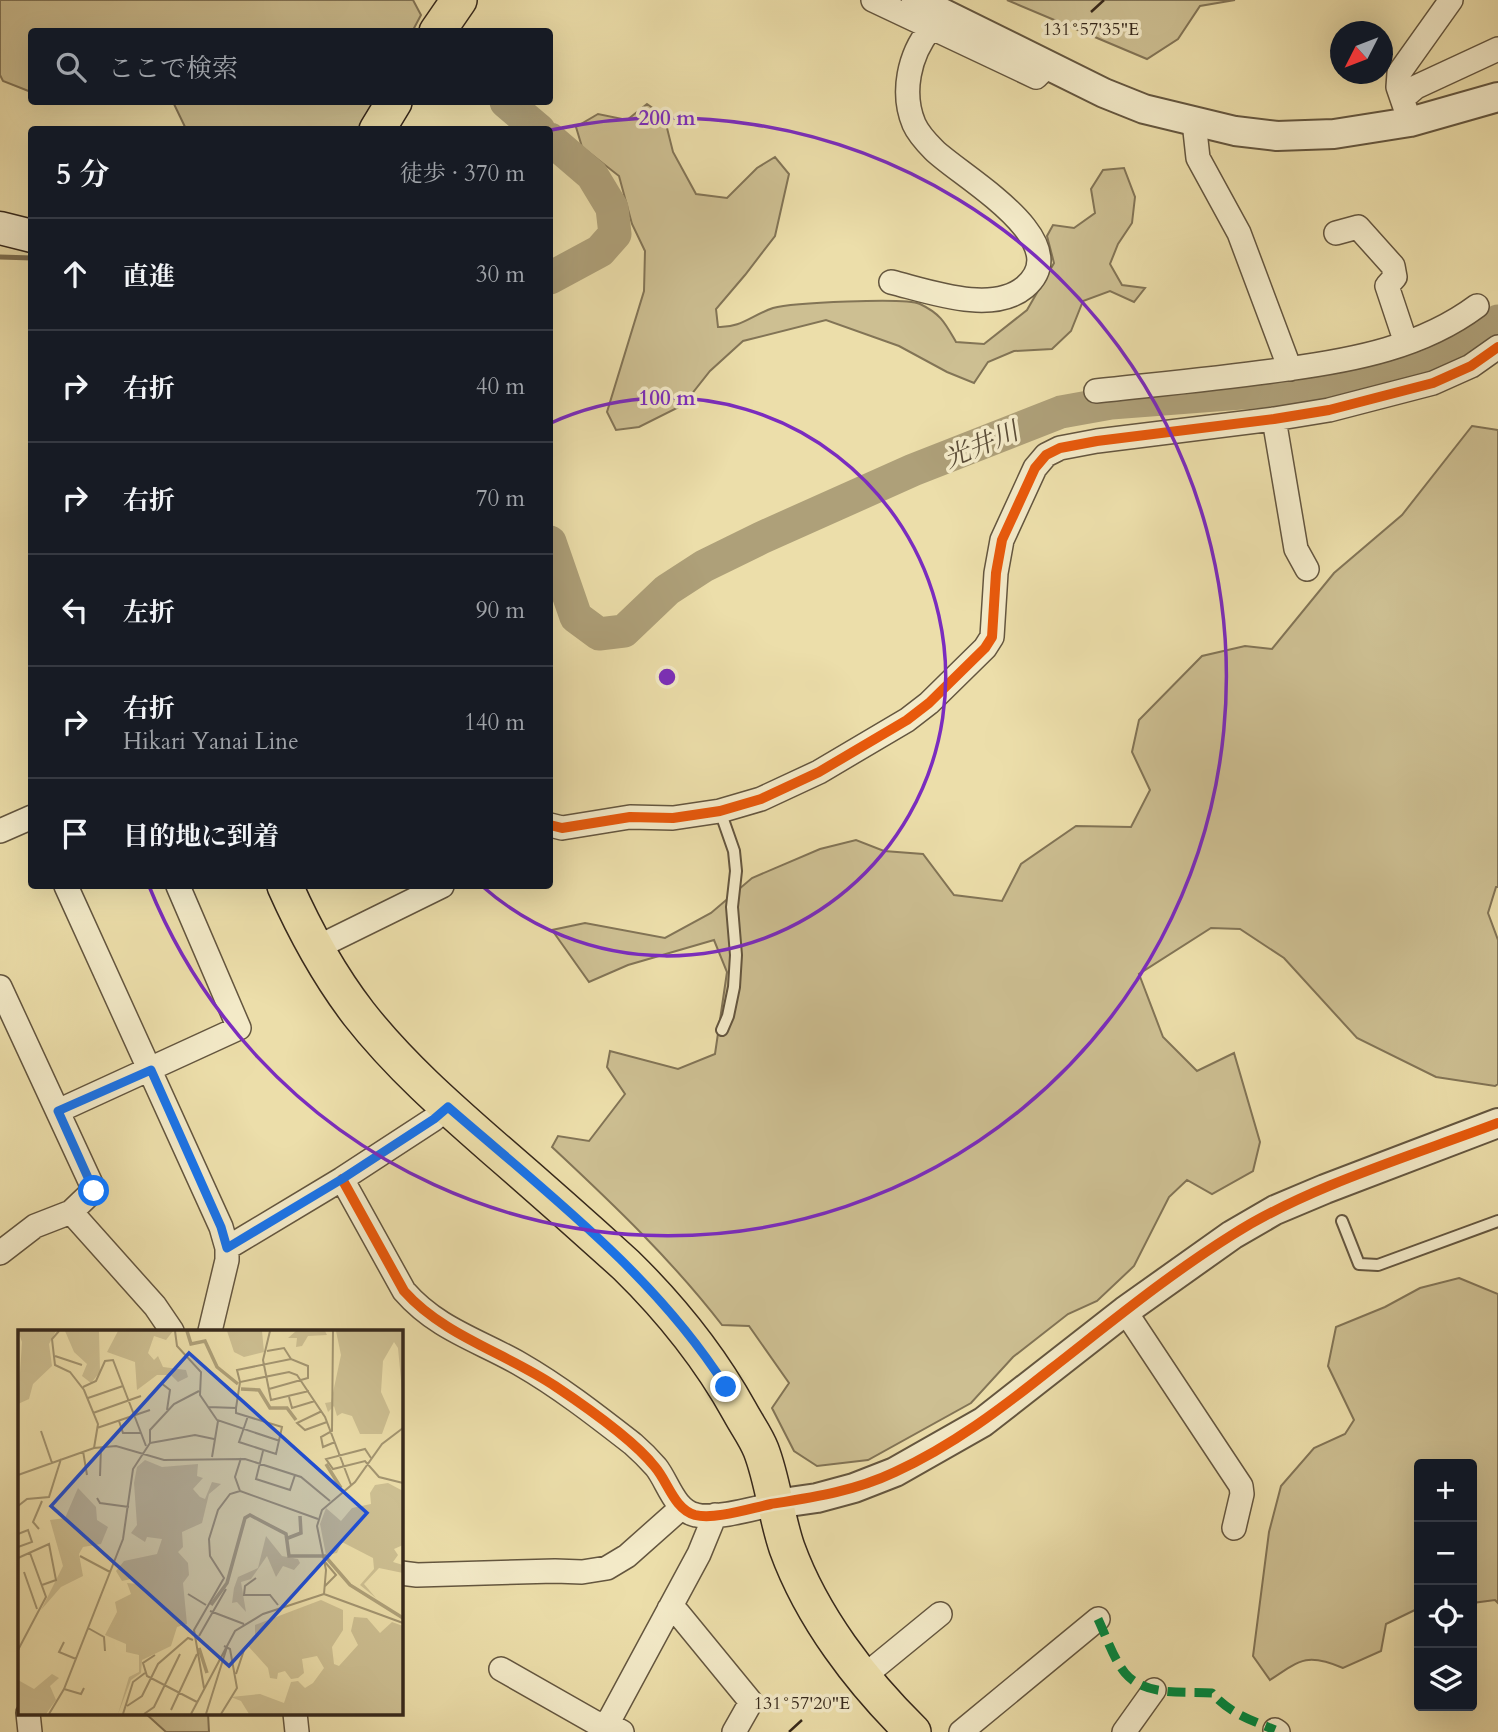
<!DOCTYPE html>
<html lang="ja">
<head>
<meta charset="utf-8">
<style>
	body { margin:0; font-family:Cardo,"Noto Serif JP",serif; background:#242831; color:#f1f3f6 }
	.controls { position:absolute; right:21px; bottom:21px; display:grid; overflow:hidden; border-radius:7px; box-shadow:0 7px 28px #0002 }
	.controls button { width:63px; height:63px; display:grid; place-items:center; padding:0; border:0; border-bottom:2px solid #363941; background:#171b24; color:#f1f3f6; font:35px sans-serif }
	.compass { position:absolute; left:1330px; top:21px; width:63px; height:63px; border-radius:50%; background:#171b24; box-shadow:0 7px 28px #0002; rotate:228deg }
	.stop { position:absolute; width:21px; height:21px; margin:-16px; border:5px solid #1a73e8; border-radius:50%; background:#fff }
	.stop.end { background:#1a73e8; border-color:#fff; box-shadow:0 2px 7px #0008 }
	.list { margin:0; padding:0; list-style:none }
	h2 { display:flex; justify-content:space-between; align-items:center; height:91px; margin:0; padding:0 28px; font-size:30px }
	h2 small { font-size:23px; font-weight:400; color:#9ea1a6 }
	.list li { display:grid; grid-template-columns:46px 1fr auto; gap:21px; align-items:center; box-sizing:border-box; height:112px; padding:0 28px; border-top:2px solid #363941 }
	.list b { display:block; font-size:26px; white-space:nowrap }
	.list p { margin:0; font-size:23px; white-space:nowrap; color:#9ea1a6 }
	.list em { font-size:23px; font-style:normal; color:#9ea1a6 }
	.icon { flex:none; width:38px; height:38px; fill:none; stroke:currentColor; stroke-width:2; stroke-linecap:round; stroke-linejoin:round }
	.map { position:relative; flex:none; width:1498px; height:1732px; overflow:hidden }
	.search { position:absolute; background:#171b24; box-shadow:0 7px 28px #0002; left:28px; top:28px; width:525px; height:77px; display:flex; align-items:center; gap:18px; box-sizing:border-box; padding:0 24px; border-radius:7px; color:#9ea1a6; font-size:26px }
	.panel { position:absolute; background:#171b24; box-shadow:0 7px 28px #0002; left:28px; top:126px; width:525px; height:763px; border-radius:7px }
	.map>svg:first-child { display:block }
	.green { fill:#cdbf92; stroke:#827456; stroke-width:2 }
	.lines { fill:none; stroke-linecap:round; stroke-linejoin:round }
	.stream { stroke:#7e7053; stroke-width:5 }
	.river { stroke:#aea079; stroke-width:33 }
	.service-casing { stroke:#64563f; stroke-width:14 }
	.minor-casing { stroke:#64563f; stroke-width:26 }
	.tertiary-casing { stroke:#64563f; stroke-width:32 }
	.secondary-casing { stroke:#36281b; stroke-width:35 }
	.primary-casing { stroke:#36281b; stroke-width:38 }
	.service { stroke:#f3eac8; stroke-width:10 }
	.minor { stroke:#f3eac8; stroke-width:23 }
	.tertiary { stroke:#f3eac8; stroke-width:28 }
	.secondary { stroke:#f3eac8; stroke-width:32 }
	.primary { stroke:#ecdeaa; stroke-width:35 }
	.quiet { stroke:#00873e; stroke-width:9; stroke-dasharray:18 9; stroke-linecap:butt }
	.cycleway-casing { stroke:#f3eac8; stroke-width:15 }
	.cycleway { stroke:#e8590c; stroke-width:10 }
	.route { stroke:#1a73e8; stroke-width:9 }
	.ticks { fill:none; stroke:#36281b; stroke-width:2.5 }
	.ring { fill:none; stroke:#7b2cbf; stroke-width:3.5 }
	.labels { text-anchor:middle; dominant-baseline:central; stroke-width:7; stroke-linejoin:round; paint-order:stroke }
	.water-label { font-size:26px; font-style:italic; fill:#5a4c37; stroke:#f3eac8 }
	.inset-river { fill:none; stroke:#aea079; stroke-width:3.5 }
	.inset-road { fill:none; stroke:#a39571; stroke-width:2 }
	.view { fill:#1d4ed8; fill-opacity:0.15; stroke:#1d4ed8; stroke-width:3.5 }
	.inset-edge { fill:none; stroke:#36281b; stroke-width:3.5 }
	.ticks-label { font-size:18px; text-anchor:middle; fill:#36281b; stroke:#f3eac8; stroke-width:7; stroke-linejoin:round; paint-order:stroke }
	.centre { fill:#7b2cbf; stroke:#f3eac8; stroke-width:3.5 }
	.ring-label { font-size:21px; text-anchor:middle; font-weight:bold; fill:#7b2cbf; stroke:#f3eac8; stroke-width:7; stroke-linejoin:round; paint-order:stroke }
</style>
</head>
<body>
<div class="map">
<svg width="1498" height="1732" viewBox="0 0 1498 1732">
	<rect width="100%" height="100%" fill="#ecdeaa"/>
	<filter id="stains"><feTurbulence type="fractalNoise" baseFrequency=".00286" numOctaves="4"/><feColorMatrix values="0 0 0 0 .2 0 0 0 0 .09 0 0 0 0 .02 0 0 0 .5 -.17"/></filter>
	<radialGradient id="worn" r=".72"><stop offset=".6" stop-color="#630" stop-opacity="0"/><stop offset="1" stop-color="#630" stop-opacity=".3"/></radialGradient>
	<path class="green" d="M 0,0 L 413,0 L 421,15 L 412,32 L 32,32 L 31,92 L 3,81 L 0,75 Z
		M 1007,0 L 1235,0 L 1200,6 L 1178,39 L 1147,59 Z
		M 173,102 L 373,102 L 358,130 L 186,129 Z
		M 647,104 L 664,116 L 673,152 L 696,194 L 727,198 L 757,168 L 775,157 L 789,174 L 775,236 L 745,275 L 716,309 L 718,327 C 741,328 752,315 773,308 C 791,303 905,297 920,304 C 941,314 945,323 956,342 L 984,344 L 1027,310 L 1054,263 L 1047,236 L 1053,225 L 1074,228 L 1095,213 L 1091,189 L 1103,170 L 1124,168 L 1135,197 L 1132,223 L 1118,244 L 1110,264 L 1122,285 L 1145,288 L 1134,302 L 1110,291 L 1083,301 L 1071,331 L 1052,349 L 1014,351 L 988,362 L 974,383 L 947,372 L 899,346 L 826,320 L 743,341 L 710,371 L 683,405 L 639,427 L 616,430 L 607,412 L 644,291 L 645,251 L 632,224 L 619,176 L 582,147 L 576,127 L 598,114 L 627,120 Z
		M 1472,426 L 1498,430 L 1498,887 L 1496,887 L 1488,913 L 1498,940 L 1498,1084 L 1495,1086 L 1436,1077 L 1357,1038 L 1284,958 L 1240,929 L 1211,928 L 1139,974 L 1163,1037 L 1197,1071 L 1234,1053 L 1260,1142 L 1253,1171 L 1212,1194 L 1187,1180 L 1169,1197 L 1134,1266 L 1097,1301 L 1068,1314 L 1013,1357 L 971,1403 L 868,1460 L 817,1466 L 794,1451 L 772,1408 L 789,1383 L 749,1326 L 722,1325 C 671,1259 612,1203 552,1147 L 558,1136 L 589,1141 L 625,1094 L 607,1067 L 610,1051 L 678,1069 L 715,1054 L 727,972 L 714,940 L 628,965 L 589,982 L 552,930 L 585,923 L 665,938 L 711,913 L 752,878 L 820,849 L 856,840 L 884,851 L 923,854 L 954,895 L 1002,901 L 1021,864 L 1076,826 L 1131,827 L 1150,790 L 1132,752 L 1139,720 L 1202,656 L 1245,646 L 1272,649 L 1334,573 L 1402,515 Z
		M 1459,1278 L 1498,1294 L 1498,1603 L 1495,1600 L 1472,1603 L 1472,1464 L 1419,1464 L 1419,1608 L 1386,1624 L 1381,1651 L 1343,1668 C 1308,1653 1301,1659 1270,1680 L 1253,1656 L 1269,1532 L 1281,1486 L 1314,1448 L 1345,1434 L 1354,1420 L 1328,1366 L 1336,1327 L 1385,1307 L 1420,1288 Z
		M 145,1713 L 208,1713 L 209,1732 L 166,1732 Z"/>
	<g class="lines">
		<path class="stream" d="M 0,257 L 32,258"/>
		<path class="river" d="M 506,102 L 539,130
			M 550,139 L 592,175 L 612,208 L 615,234 L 600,251 L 550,278
			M 550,542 L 576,617 L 599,634 L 624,631 L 667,590 L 704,566 L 761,538 L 913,470 L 1061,412 L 1111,403 L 1321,387 L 1412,365 L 1457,352 L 1485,334 L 1498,321"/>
		<g class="service-casing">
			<path id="service" d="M 720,811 L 734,851 L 736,871 L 732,907 L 736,955 L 734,987 L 728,1016 L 722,1030
				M 1342,1221 L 1359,1264 L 1378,1265 L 1498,1221"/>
		</g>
		<g class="minor-casing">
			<path id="minor" d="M 873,0 L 1036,77 L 1047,66
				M 1402,99 L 1416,87 L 1498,49
				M 1194,122 L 1198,158 L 1239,233 L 1290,369
				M 1410,122 L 1398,87 L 1399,73 L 1451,0
				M 1336,233 L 1358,227 L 1393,266 L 1395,277 L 1387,286 L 1406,343
				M 891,282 C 928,291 992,315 1025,287 C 1079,241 960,176 934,150 C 927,143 918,133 914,124 C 901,93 909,55 930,29
				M 1096,391 C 1160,384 1224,378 1287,369 C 1354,360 1422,347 1477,306
				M 1274,419 L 1296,549 L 1307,569
				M 550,825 L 562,828 L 630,817 L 673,818 L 720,811 L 761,799 L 819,772 L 907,720 L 929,703 L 985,648 L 992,637 L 996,573 L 1002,540 L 1035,468 L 1046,455 L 1060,448 L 1097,441 L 1274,419 L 1329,410 L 1433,383 L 1471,366 L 1498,347
				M 0,831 L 32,817
				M 66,886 L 221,1227 L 227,1248 L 227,1260 L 210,1331
				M 316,948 L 442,886
				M 0,987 L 94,1190 L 71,1212 L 35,1226 L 0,1253
				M 58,1111 L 239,1028 L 178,886
				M 342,1179 L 404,1291 C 437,1329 478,1340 520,1364 C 560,1387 597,1416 633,1444 C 641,1451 649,1459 656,1467 C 668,1482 674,1510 696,1515 C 715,1520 754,1508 775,1504
				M 71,1212 L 155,1306 L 172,1331
				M 227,1248 L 342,1179 L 434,1119 L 448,1107
				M 1125,1311 L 1241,1486 L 1242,1494 L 1234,1528
				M 401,1573 L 417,1575 L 555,1571 L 582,1572 L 607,1568 L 627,1556 L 681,1508
				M 669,1609 L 678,1613 L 751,1702 L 734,1732
				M 501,1669 L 596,1723 L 607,1724 L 622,1732
				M 863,1677 L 940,1614
				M 28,1713 L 30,1732
				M 295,1713 L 297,1732
				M 1275,1730 L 1278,1732
				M 603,1732 L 699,1554 L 715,1515
				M 961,1732 L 1098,1619
				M 1124,1732 L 1154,1690"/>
		</g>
		<g class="tertiary-casing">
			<path id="tertiary" d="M 916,0 L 1104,93 L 1144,109 L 1235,131 L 1277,136 L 1334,134 L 1410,122 L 1498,97
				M 775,1504 L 817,1498 L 854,1488 L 895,1472 L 983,1422 L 1125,1311 L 1232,1235 L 1275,1210 L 1325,1189 L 1498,1123"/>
		</g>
		<g class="secondary-casing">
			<path id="secondary" d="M 0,228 L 32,236"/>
		</g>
		<g class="primary-casing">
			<path id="primary" d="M 437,32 L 459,0
				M 377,130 L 394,102
				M 285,886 C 305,931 329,975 359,1014 C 399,1065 447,1107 495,1149 C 539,1187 583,1226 626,1265 C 672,1310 709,1356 740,1412 C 747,1425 756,1437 761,1450 C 773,1481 776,1516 787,1548 C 812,1617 861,1681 913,1732"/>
		</g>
		<use href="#service" class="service"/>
		<use href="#minor" class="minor"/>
		<use href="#tertiary" class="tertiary"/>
		<use href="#secondary" class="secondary"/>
		<use href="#primary" class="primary"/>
		<path class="quiet" d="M 1098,1619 C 1106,1636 1113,1658 1125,1673 C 1145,1697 1184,1691 1212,1693 C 1229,1713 1251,1720 1275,1730"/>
		<g class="cycleway-casing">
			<path id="cycleway" d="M 550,825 L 562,828 L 630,817 L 673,818 L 720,811 L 761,799 L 819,772 L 907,720 L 929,703 L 985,648 L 992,637 L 996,573 L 1002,540 L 1035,468 L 1046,455 L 1060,448 L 1097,441 L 1274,419 L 1329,410 L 1433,383 L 1471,366 L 1498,347
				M 342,1179 L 404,1291 C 444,1336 506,1353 555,1386 C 585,1406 633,1439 655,1467 C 668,1482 674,1509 695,1515 C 715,1520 751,1508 771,1504 C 815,1497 855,1491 895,1472 C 952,1446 1002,1408 1051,1369 C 1110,1323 1168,1275 1232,1235 C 1309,1186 1411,1156 1498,1123"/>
		</g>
		<use href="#cycleway" class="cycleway"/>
	</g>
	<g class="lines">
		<path class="route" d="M 94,1191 L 58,1111 L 151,1070 L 221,1227 L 227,1248 L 342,1179 L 434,1119 L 448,1107 C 547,1193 655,1275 726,1387"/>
	</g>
	<path class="ticks" d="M 1091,12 L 1104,0M 789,1732 L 802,1720"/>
	<g class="ring">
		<path d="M551 423A279 279 0 1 1 482 886"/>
		<path d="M551 130A559 559 0 1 1 149 886"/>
	</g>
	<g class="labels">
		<g class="water-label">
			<text transform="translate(981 445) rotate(-23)">光井川</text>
		</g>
	</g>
	<g transform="translate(18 1330)">
		<rect width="385" height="385" fill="#ecdeaa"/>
		<path d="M 0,1 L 38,1 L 31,14 L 34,36 L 15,54 L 11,69 L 0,74 L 4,12 ZM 47,1 L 81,1 L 82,42 L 73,53 L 64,46 L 69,34 L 56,22 ZM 100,1 L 155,1 L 148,10 L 136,6 L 130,23 L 136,30 L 140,26 L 145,37 L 168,40 L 170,47 L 160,52 L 153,45 L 139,45 L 119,60 L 117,32 L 89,22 ZM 209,1 L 244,1 L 246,22 L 226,27 L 216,22 ZM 278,1 L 307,1 L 309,5 L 290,6 L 284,16 L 278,17 L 279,8 L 270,8 ZM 318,1 L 385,1 L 385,72 L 380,18 L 376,12 L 365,31 L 363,62 L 372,82 L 364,104 L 342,104 L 334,86 L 324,83 L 319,86 L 316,76 L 310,82 L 307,73 L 313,72 L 323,25 ZM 127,130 L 144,137 L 180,134 L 179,146 L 185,148 L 175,159 L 182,167 L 187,169 L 194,152 L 203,154 L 191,164 L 184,193 L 164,202 L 165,217 L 160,222 L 170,233 L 171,245 L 165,253 L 169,294 L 159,297 L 153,316 L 124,330 L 123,343 L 113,350 L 100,384 L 111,347 L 121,342 L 121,325 L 108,322 L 108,314 L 87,305 L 99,282 L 97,272 L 113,264 L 109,253 L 120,254 L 113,249 L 104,251 L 98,241 L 106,231 L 139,224 L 144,209 L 129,207 L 127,212 L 113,203 L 119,195 L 116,153 L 119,137 ZM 370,153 L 385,161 L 385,215 L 376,219 L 380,225 L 375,232 L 385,235 L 385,243 L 361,238 L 346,254 L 358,268 L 342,255 L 356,239 L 355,228 L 324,212 L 319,223 L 308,225 L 302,194 L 308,178 L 323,191 L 334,178 L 353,174 L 352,163 L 357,155 ZM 60,158 L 78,177 L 79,190 L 90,197 L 83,214 L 65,217 L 61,224 L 65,246 L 43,257 L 23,280 L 45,236 L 32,190 L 47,188 ZM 248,206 L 264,226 L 280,229 L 282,233 L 276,240 L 265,236 L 258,247 L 249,226 L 233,249 L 223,252 L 228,282 L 219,272 L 214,273 L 216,258 L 220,247 L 240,238 ZM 303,270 L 325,280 L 325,300 L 314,317 L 316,334 L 321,336 L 340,315 L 333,301 L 336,287 L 349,288 L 362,303 L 374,292 L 385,296 L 385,384 L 231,384 L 223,371 L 213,367 L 242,364 L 266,373 L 273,352 L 280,351 L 287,358 L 295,353 L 306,338 L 299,326 L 284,329 L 286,343 L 280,348 L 273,349 L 267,341 L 260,343 L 259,349 L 252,348 L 250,338 L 230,316 L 237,305 L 237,295 ZM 34,344 L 41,348 L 32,356 L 38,370 L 28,384 L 0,384 L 0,350 L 16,359 Z" fill="#cdbf92"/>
		<path class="inset-river" d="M 169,1 L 173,14 L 187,11 L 199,37 L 220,54M 223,59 L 241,60 L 252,78 L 269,78 L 278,90M 308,134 L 323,158M 270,208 L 283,203 L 282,186M 193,275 L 209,253 L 227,188 L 232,185 L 268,204 L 271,226 L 307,226 L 332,255 L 385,288M 181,318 L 189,343"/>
		<path class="inset-road" d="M 41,1 L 34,9 L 37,35 L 52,42 L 66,60 L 80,94 L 76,118M 157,1 L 159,16 L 183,42 L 182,65 L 199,90 L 262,111M 252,1 L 245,30 L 253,70 L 291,61M 315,1 L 314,101 L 303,107 L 305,117 L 317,112M 249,21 L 266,18 L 273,29M 37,26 L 64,35M 222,52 L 219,40 L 273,29 L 290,36 L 290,48 L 251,59M 143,53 L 152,60 L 149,80M 65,57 L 78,51 L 87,31 L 95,30 L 128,116M 271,67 L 274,78 L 297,71M 70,68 L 105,56M 190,77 L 218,78 L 218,83 L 264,97 L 258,124 L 221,112 L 230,86M 218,78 L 222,52 L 271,42 L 279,45 L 307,87 L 333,155M 304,81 L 279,93 L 287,100 L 309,92M 75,83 L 123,66M 101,91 L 105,103 L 122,103M 79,98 L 132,80M 385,98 L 364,114 L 337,152 L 304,180 L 299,196 L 308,240 L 306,264 L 385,293M 23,101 L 34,133M 132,113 L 177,105 L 196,109M 65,121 L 69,145M 245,121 L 238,149 L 272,160 L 277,145M 194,127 L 200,91M 223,128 L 217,147 L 222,161 L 300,189M 353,128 L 347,119 L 308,129 L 315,139 L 347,131 L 361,147 L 385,153M 0,145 L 76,118 L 98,116 L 146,130 L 227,129 L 283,147 L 312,171M 82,146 L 83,117M 79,168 L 82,173 L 111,177M 0,176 L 9,169 L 31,167 L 43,129M 21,199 L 15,192 L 24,171M 0,204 L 10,200 L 14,212 L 0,217M 62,226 L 92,242M 0,228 L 31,214 L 38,250 L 24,255M 6,242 L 19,279M 238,248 L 227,256 L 226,265 L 252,265 L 260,275M 307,256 L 318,245 L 307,232M 170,264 L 188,275M 192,281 L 226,294M 70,298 L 86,307 L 87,321M 181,306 L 208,259M 46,312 L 41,322 L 58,329M 0,320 L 28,267 L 12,223M 137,325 L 125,333 L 129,346 L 179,372M 218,344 L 226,320M 186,358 L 176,300 L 206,248 L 192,226 L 191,209 L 200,180 L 212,164 L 222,161M 46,359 L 63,364 L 66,358M 109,376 L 124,366 L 140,334 L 170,308 L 175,310M 153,380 L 179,324M 31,384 L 46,359 L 105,209 L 115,139 L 132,113 L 132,100 L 156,74 L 181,61M 105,384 L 115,352 L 127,343M 126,384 L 136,377 L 162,324M 173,384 L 217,301 L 245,284 L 306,264M 188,384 L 209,317M 203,384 L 219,358 L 212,319 L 206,316"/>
		<path class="view" d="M 171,23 L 349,183 L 211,336 L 33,176 Z"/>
		<rect width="385" height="385" class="inset-edge"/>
	</g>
	<g class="ticks-label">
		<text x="1091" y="35">131°57'35"E</text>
		<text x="802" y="1709">131°57'20"E</text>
	</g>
	<circle cx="667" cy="677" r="10" class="centre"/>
	<g class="ring-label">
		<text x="667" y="125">200 m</text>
		<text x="667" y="405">100 m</text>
	</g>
	<rect width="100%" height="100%" filter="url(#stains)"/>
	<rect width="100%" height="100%" fill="url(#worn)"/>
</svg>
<div class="controls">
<button>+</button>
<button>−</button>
<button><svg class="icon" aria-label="locate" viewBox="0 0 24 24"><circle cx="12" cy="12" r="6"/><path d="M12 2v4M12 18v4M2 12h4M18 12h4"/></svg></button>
<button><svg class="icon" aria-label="layers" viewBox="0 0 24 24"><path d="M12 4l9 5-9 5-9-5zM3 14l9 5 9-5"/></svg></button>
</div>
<svg class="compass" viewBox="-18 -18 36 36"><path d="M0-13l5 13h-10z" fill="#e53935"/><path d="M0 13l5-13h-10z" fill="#9ea1a6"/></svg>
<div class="stop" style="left:94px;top:1191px"></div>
<div class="stop end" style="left:726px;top:1387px"></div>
<div class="search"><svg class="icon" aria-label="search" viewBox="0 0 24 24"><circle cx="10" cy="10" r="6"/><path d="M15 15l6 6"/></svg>ここで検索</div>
<section class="panel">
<h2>5 分<small>徒歩 · 370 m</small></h2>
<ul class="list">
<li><svg class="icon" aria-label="ahead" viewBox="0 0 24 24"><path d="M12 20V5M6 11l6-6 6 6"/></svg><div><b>直進</b></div><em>30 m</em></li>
<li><svg class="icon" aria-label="right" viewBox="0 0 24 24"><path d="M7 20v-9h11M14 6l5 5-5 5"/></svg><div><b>右折</b></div><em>40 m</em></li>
<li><svg class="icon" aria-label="right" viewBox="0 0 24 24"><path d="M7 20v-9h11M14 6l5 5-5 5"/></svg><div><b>右折</b></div><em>70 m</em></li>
<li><svg class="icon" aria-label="left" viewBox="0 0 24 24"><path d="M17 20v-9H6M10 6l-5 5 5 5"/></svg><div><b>左折</b></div><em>90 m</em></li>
<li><svg class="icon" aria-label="right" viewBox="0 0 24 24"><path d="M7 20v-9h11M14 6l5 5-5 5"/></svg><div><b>右折</b><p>Hikari Yanai Line</p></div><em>140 m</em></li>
<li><svg class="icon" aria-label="arrive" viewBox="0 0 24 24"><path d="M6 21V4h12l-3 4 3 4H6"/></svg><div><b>目的地に到着</b></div></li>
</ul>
</section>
</div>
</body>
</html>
